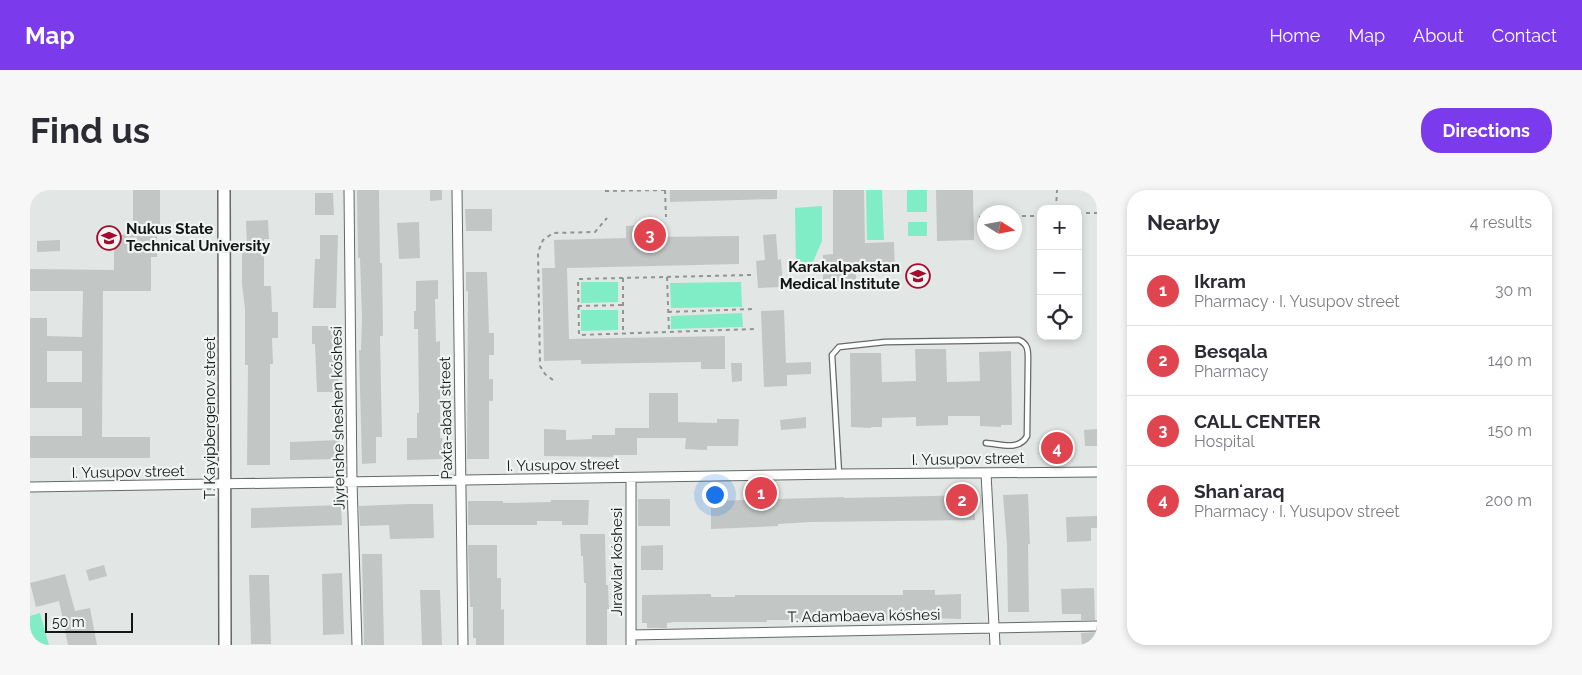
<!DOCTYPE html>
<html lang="en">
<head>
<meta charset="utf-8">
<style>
	body { margin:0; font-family:Raleway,sans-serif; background:#f7f7f7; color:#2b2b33 }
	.controls { position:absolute; right:15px; top:15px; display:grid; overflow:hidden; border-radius:10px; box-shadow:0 2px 8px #0003 }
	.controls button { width:45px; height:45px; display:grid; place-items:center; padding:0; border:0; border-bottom:1px solid #e1e1e2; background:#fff; color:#2b2b33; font:25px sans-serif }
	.compass { position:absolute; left:947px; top:15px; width:45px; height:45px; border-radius:50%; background:#fff; box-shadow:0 2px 8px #0003; rotate:101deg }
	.scale { position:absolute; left:15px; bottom:12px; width:88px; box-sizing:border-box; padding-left:5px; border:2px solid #151616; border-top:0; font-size:14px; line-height:18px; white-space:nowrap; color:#151616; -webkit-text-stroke:4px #f0f4f2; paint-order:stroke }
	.you { position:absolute; left:684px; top:304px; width:18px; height:18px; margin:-12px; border:4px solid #fff; border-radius:50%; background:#1a73e8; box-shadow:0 0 0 8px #1a73e833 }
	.badge { display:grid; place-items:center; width:32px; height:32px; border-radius:50%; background:#7c3aed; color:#fff; font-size:16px; font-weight:700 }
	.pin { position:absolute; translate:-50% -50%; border:2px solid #fff; box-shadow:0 1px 5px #0006 }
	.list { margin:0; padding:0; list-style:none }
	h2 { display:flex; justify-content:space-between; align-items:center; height:65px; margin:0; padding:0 20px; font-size:21px }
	h2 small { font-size:16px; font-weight:400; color:#7c7c81 }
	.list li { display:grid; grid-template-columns:32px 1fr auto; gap:15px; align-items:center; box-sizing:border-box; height:70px; padding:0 20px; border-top:1px solid #e1e1e2 }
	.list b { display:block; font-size:19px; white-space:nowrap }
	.list p { margin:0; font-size:16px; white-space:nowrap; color:#7c7c81 }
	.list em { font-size:16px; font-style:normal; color:#7c7c81 }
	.icon { flex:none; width:28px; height:28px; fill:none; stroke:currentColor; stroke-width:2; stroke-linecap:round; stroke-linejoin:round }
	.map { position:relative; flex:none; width:1067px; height:455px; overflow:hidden; border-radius:20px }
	header { display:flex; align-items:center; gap:30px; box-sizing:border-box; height:70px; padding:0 25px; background:#7c3aed; color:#fff }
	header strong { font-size:24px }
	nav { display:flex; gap:28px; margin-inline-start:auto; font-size:18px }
	.intro { display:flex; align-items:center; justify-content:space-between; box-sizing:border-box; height:120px; padding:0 30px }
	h1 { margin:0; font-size:35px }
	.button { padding:12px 22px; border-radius:20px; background:#7c3aed; color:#fff; font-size:18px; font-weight:700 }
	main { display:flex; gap:30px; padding:0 30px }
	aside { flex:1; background:#fff; border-radius:20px; box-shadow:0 2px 8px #0003 }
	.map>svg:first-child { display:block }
	.green { fill:#80edc7 }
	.building { fill:#c2c7c5; fill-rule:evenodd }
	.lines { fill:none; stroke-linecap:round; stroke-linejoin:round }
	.service-casing { stroke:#646967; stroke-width:7 }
	.minor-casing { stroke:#646967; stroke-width:11 }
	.tertiary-casing { stroke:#646967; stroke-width:14 }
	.path { stroke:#919493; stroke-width:2; stroke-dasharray:4 4; stroke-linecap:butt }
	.service { stroke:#fff; stroke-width:4.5 }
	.minor { stroke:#fff; stroke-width:9 }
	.tertiary { stroke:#fff; stroke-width:11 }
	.labels { text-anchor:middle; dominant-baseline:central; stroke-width:4.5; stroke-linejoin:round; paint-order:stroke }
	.poi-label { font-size:15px; font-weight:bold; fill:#151616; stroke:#f0f4f2; text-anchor:start }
	.street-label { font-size:15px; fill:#151616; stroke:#f0f4f2 }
</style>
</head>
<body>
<header>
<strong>Map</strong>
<nav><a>Home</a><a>Map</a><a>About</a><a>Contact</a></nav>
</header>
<div class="intro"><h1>Find us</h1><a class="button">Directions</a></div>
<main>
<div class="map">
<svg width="1067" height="455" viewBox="0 0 1067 455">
	<rect width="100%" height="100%" fill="#e2e7e5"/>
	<path class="green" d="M 836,0 L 852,0 L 854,50 L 837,50 Z
		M 877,0 L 897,0 L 897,22 L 877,22 Z
		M 792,16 L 792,51 L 780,79 L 766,80 L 765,18 Z
		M 878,32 L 897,32 L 897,46 L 878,46 Z
		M 551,92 L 588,92 L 588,112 L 551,113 Z
		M 711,92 L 712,117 L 641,118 L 640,93 Z
		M 551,120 L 588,120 L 588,140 L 551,141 Z
		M 712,123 L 713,137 L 641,139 L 641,126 Z
		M 10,423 L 19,455 L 0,455 L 0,426 Z"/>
	<path class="building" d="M 103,0 L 130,0 L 130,44 L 127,44 L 127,67 L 121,67 L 121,101 L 73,101 L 72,247 L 120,247 L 120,268 L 0,268 L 0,246 L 52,246 L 52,218 L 0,218 L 0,128 L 17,128 L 17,146 L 52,147 L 53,101 L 0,101 L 0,79 L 84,80 L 84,45 L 103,44 ZM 17,161 L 52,161 L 52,192 L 17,192 Z
		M 327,0 L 349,0 L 350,73 L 352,73 L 353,146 L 350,146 L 352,247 L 346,247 L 346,273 L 332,274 L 329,160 L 331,160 L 332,128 L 330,68 L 328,68 Z
		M 400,0 L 412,0 L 412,10 L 400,11 Z
		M 640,0 L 747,0 L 747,9 L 640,12 Z
		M 803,0 L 834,0 L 835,53 L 864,52 L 865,82 L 826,83 L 826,91 L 793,91 L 793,65 L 803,64 Z
		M 906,0 L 943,0 L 944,50 L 907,51 Z
		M 285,3 L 303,3 L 304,25 L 285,25 Z
		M 435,19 L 462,19 L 462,41 L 436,41 Z
		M 238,30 L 239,49 L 234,49 L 234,96 L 241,96 L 242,122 L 248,122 L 248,148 L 242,148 L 243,174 L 240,174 L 240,275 L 217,275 L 218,175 L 215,175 L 215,119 L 212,94 L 212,59 L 217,59 L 216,31 Z
		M 389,32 L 390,68 L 369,69 L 367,33 Z
		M 630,34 L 630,47 L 709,46 L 709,74 L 537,78 L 539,149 L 695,146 L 695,179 L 671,179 L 671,172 L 551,174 L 551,170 L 514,171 L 512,78 L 525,78 L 524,50 L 596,48 L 596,36 Z
		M 746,44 L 748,70 L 751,69 L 753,97 L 728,98 L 726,71 L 735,70 L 733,45 Z
		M 290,45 L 308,45 L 306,118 L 283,118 L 285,69 L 290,69 Z
		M 30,50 L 30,61 L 7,62 L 7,51 Z
		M 436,82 L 457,82 L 459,143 L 464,143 L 464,165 L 459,165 L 459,189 L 463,189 L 463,211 L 459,211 L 459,269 L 437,269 L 438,101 L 436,101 Z
		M 408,90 L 408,109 L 405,109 L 406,152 L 410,151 L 410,248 L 412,248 L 413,269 L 377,270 L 377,248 L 387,248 L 387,223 L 389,223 L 388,139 L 384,139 L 384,121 L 386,121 L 386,91 Z
		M 754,120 L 756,173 L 781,172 L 781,184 L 757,185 L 757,196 L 734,197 L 731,121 Z
		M 282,136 L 304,136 L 304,163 L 307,163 L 309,202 L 287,202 L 285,154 L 282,154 Z
		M 885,159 L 916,159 L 917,192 L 950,191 L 949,162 L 981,161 L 982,235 L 971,235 L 971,237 L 950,236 L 950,226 L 918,226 L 918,235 L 886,236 L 886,227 L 852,228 L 852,237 L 841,237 L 841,238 L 821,237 L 820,163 L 851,163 L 852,192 L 886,191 Z
		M 701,173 L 712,173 L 712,191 L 702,192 Z
		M 619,203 L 648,203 L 648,232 L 687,233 L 687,229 L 709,229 L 708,256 L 677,256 L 677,260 L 655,259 L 656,248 L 607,248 L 607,265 L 583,265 L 583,267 L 514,266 L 514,239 L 536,240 L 536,250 L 562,249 L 562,245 L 585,245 L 585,238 L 619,238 Z
		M 776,227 L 776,238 L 751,240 L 750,230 Z
		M 1067,239 L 1067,256 L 1055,256 L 1054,240 Z
		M 309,250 L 309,269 L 260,270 L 260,252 Z
		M 998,304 L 1000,354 L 998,354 L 999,422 L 978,422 L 977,355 L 973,305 Z
		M 944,305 L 945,330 L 781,332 L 748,334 L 748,336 L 681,339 L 681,311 L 814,307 L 814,308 Z
		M 608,309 L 640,309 L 640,336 L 608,336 Z
		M 521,310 L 559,310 L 558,335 L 532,335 L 532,331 L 507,331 L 507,335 L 438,335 L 438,311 L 473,311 L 473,313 L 521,312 Z
		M 379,314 L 403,314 L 404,348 L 360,349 L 359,335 L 330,336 L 329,316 Z
		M 311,315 L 312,335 L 221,338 L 221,318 Z
		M 1067,326 L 1067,338 L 1061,338 L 1061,351 L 1037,352 L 1036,327 Z
		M 550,344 L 575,344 L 576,395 L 578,395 L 579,419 L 577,419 L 577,455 L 556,455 L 556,393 L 554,393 L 553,366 L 551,366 Z
		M 438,355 L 467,355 L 467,388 L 471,388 L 471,420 L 474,419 L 474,455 L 446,455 L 446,448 L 443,448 L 443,417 L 440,417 Z
		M 633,355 L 633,380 L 611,380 L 611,356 Z
		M 332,364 L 352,364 L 354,455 L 334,455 Z
		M 74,375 L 77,386 L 59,391 L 56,380 Z
		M 312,383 L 314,444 L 293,445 L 292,384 Z
		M 35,384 L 45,421 L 60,418 L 67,455 L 38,455 L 29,411 L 6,417 L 0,393 Z
		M 219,385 L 239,385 L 241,454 L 221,454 Z
		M 1064,398 L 1065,430 L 1051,430 L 1051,424 L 1032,424 L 1031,399 Z
		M 390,400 L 410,400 L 412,455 L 392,455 Z
		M 873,400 L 905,400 L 905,405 L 931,404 L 931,429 L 863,427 L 863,430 L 805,428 L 805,430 L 737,430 L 737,432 L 644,432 L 637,433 L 637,438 L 617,438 L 617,433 L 612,433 L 612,405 L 681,404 L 681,407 L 705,407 L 705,405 L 873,405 Z
		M 1067,442 L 1067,455 L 1052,455 L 1051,443 Z"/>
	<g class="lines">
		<g class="service-casing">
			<path id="service" d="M 809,284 L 802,165 L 809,157 L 855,152 L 989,150 C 998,154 998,160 998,169 L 997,246 C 989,261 971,254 956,253"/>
		</g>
		<g class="minor-casing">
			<path id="minor" d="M 319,0 L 322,292 L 327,455
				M 427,0 L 433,455
				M 956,283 L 965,455
				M 0,297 L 809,284 L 1067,282
				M 601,445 L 1067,436
				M 601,455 L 601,288"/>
		</g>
		<g class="tertiary-casing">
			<path id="tertiary" d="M 194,0 L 195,455"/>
		</g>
		<path class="path" d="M 635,0 L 636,27
			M 575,1 L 635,0
			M 1026,19 L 1027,0
			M 1048,23 L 1067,23
			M 984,26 L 1011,26
			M 949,27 L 954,27
			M 721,85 L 548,89 L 549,145 L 724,139
			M 637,87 L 639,142
			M 593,88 L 593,143
			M 548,116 L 593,115
			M 638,122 L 723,119
			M 523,190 L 515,184 L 510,176 L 508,62 L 513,50 L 523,43 L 565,42 L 577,28"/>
		<use href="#service" class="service"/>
		<use href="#minor" class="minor"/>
		<use href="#tertiary" class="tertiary"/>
	</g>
	<defs>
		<g id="university-ring" transform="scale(1.25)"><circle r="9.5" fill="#f0f4f2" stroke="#a50b2d" stroke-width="1.5"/><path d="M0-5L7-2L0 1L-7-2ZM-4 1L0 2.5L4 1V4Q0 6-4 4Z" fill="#a50b2d"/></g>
	</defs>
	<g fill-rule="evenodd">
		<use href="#university-ring" x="79" y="48"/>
		<use href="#university-ring" x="888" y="86"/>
	</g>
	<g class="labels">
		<g class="poi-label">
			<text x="96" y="39">Nukus State<tspan x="96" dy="17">Technical University</tspan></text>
			<text x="870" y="77" text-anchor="end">Karakalpakstan<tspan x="870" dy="17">Medical Institute</tspan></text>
		</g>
		<g class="street-label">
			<text transform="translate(180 228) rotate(-90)">T. Kayipbergenov street</text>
			<text transform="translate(308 228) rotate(-91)">Jiyrenshe sheshen kóshesi</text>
			<text transform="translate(416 228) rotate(-91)">Paxta-abad street</text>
			<text transform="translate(938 269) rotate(-1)">I. Yusupov street</text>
			<text transform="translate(533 275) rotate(-1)">I. Yusupov street</text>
			<text transform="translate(98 282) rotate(-1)">I. Yusupov street</text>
			<text transform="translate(587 372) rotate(-90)">Jırawlar kóshesi</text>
			<text transform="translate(834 426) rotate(-1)">T. Adambaeva kóshesi</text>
		</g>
	</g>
</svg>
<div class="controls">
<button>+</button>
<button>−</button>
<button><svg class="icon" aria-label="locate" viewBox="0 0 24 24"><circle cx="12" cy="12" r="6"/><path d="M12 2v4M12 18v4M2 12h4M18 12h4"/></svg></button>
</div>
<svg class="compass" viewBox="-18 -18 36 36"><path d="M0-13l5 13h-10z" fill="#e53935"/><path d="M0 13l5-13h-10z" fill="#7c7c81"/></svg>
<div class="scale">50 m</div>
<div class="you"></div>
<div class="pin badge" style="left:731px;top:303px;background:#e0444e">1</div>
<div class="pin badge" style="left:932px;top:310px;background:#e0444e">2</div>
<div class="pin badge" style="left:620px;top:45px;background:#e0444e">3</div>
<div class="pin badge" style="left:1027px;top:258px;background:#e0444e">4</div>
</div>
<aside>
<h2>Nearby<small>4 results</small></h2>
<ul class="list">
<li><span class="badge" style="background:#e0444e">1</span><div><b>Ikram</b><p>Pharmacy · I. Yusupov street</p></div><em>30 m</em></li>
<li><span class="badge" style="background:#e0444e">2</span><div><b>Besqala</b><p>Pharmacy</p></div><em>140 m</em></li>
<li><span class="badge" style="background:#e0444e">3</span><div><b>CALL CENTER</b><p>Hospital</p></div><em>150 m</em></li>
<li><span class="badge" style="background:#e0444e">4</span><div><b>Shanʻaraq</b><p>Pharmacy · I. Yusupov street</p></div><em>200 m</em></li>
</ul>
</aside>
</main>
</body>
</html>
